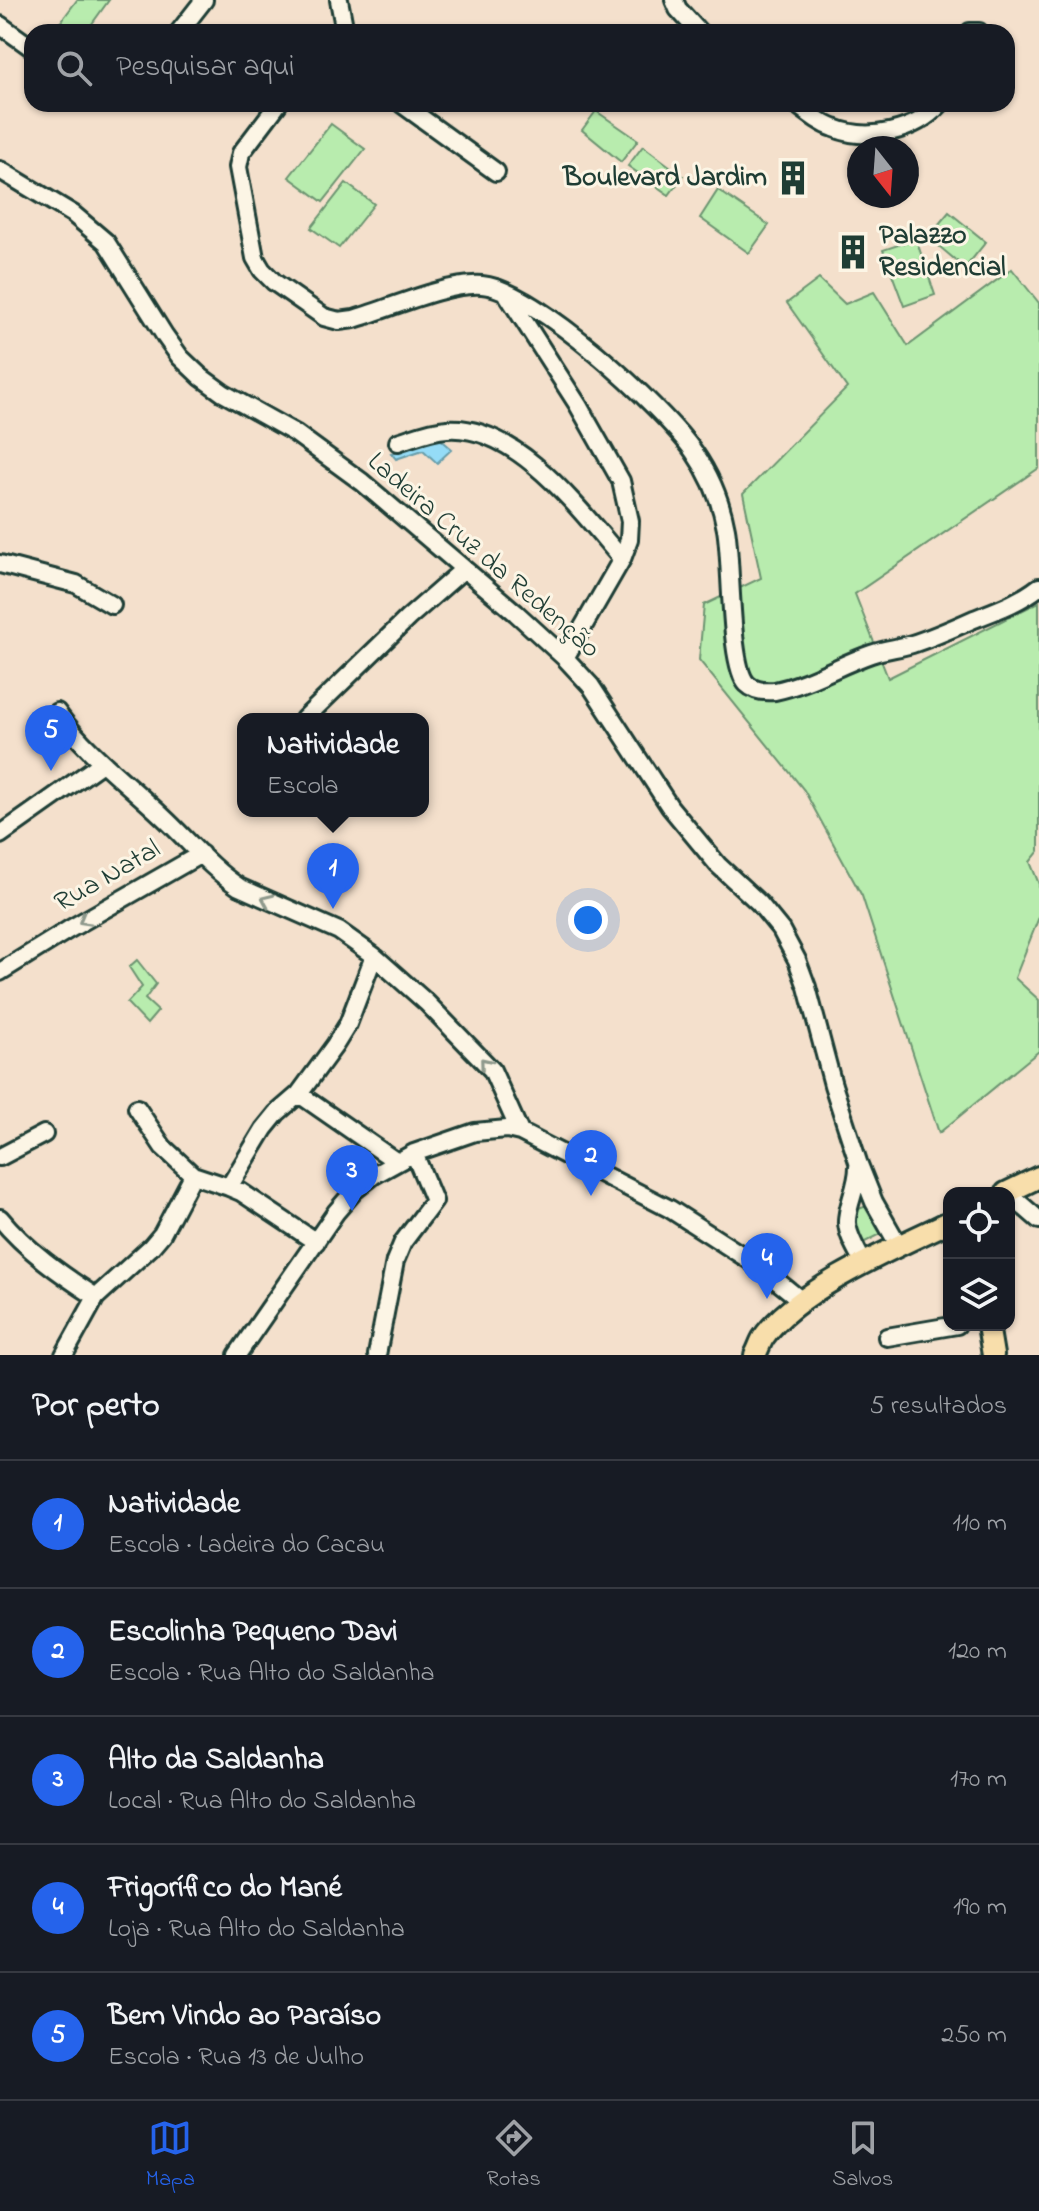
<!DOCTYPE html>
<html lang="pt">
<head>
<meta charset="utf-8">
<style>
	body { margin:0; font-family:"Indie Flower",sans-serif; background:#242831; color:#f1f3f6 }
	.controls { position:absolute; right:24px; bottom:24px; display:grid; overflow:hidden; border-radius:16px; box-shadow:0 2px 6px #0004 }
	.controls button { width:72px; height:72px; display:grid; place-items:center; padding:0; border:0; border-bottom:2px solid #363941; background:#171b24; color:#f1f3f6; font:40px sans-serif }
	.compass { position:absolute; left:847px; top:136px; width:72px; height:72px; border-radius:50%; background:#171b24; box-shadow:0 2px 6px #0004; rotate:163deg }
	.you { position:absolute; left:588px; top:920px; width:28px; height:28px; margin:-20px; border:6px solid #fff; border-radius:50%; background:#1a73e8; box-shadow:0 0 0 12px #1a73e833 }
	.badge { display:grid; place-items:center; width:52px; height:52px; border-radius:50%; background:#2563eb; color:#fff; font-size:26px; font-weight:700 }
	.pin { position:absolute; translate:-50% -66px; filter:drop-shadow(0 2px 4px #0008) }
	.pin::after { content:''; position:absolute; top:42px; width:28px; height:24px; background:inherit; clip-path:polygon(0 0,100% 0,50% 100%) }
	.popup { position:absolute; left:237px; top:713px; width:192px; height:104px; box-sizing:border-box; display:grid; place-content:center; border-radius:16px; background:#171b24; filter:drop-shadow(0 2px 6px #0005); font-size:26px; white-space:nowrap; color:#9ea1a6 }
	.popup b { font-size:30px; color:#f1f3f6 }
	.popup::after { content:''; position:absolute; left:50%; top:100%; margin-left:-16px; border:16px solid transparent; border-top-color:#171b24 }
	.list { margin:0; padding:0; list-style:none }
	h2 { display:flex; justify-content:space-between; align-items:center; height:104px; margin:0; padding:0 32px; font-size:34px }
	h2 small { font-size:26px; font-weight:400; color:#9ea1a6 }
	.list li { display:grid; grid-template-columns:52px 1fr auto; gap:24px; align-items:center; box-sizing:border-box; height:128px; padding:0 32px; border-top:2px solid #363941 }
	.list b { display:block; font-size:30px; white-space:nowrap }
	.list p { margin:0; font-size:26px; white-space:nowrap; color:#9ea1a6 }
	.list em { font-size:26px; font-style:normal; color:#9ea1a6 }
	.icon { flex:none; width:44px; height:44px; fill:none; stroke:currentColor; stroke-width:2; stroke-linecap:round; stroke-linejoin:round }
	.map { position:relative; flex:none; width:1039px; height:1355px; overflow:hidden }
	.search { position:absolute; background:#171b24; box-shadow:0 2px 6px #0004; left:24px; right:24px; top:24px; height:88px; display:flex; align-items:center; gap:20px; box-sizing:border-box; padding:0 28px; border-radius:24px; color:#9ea1a6; font-size:30px }
	.sheet { height:744px; background:#171b24 }
	nav { display:flex; justify-content:space-around; align-items:center; box-sizing:border-box; height:112px; border-top:2px solid #363941; background:#171b24; font-size:22px; color:#9ea1a6 }
	nav a { display:grid; justify-items:center; gap:4px }
	nav .on { color:#2563eb }
	.map>svg:first-child { display:block }
	.green { fill:#b8ecae; stroke:#6c9471; stroke-width:2 }
	.water { fill:#95dcf7; stroke:#669ca9; stroke-width:2 }
	.lines { fill:none; stroke-linecap:round; stroke-linejoin:round }
	.minor-casing { stroke:#1f3d34; stroke-width:22 }
	.major-casing { stroke:#1f3d34; stroke-width:26 }
	.minor { stroke:#fcf5e5; stroke-width:16 }
	.major { stroke:#f8deab; stroke-width:20 }
	.oneway { stroke:#8e998c }
	.labels { text-anchor:middle; dominant-baseline:central; stroke-width:6; stroke-linejoin:round; paint-order:stroke }
	.poi-label { font-size:28px; font-weight:bold; fill:#1f3d34; stroke:#fcf5e5; text-anchor:end }
	.street-label { font-size:28px; fill:#1f3d34; stroke:#fcf5e5 }
</style>
</head>
<body>
<div class="map">
<svg width="1039" height="1355" viewBox="0 0 1039 1355">
	<rect width="100%" height="100%" fill="#f4e0cc"/>
	<filter id="ink" filterUnits="userSpaceOnUse"><feTurbulence type="fractalNoise" baseFrequency=".0125" numOctaves="2"/><feDisplacementMap in="SourceGraphic" scale="16" xChannelSelector="R" yChannelSelector="G"/><feConvolveMatrix kernelMatrix="1 2 1 2 8 2 1 2 1" color-interpolation-filters="sRGB"/></filter>
	<g filter="url(#ink)">
		<path class="green" d="M 77,0 L 109,0 L 86,32 L 54,31 Z
			M 596,111 L 638,140 L 621,162 L 582,130 Z
			M 331,124 L 365,149 L 323,202 L 289,177 Z
			M 643,146 L 683,176 L 669,195 L 628,166 Z
			M 346,183 L 374,204 L 339,248 L 311,228 Z
			M 718,190 L 769,225 L 749,253 L 700,218 Z
			M 949,212 L 986,242 L 965,268 L 928,237 Z
			M 916,239 L 935,295 L 904,306 L 883,250 Z
			M 1012,269 L 1039,303 L 1039,468 L 855,594 L 888,678 L 1039,602 L 1039,851 L 1030,862 L 1039,884 L 1039,917 L 1015,978 L 1039,1000 L 1039,1051 L 939,1133 L 862,896 L 804,790 L 699,660 L 704,605 L 761,578 L 743,494 L 847,388 L 787,303 L 819,279 L 845,304 L 874,292 L 908,346 Z
			M 137,960 L 156,984 L 145,999 L 158,1011 L 147,1024 L 127,1003 L 142,987 L 129,967 Z
			M 864,1207 L 870,1207 L 883,1233 L 863,1243 L 851,1221 L 856,1210 Z"/>
		<path class="water" d="M 438,437 L 452,449 L 437,463 L 423,450 L 396,459 L 391,453 Z"/>
		<g class="lines">
			<g class="minor-casing">
				<path id="minor" d="M 339,0 L 345,32
					M 674,0 L 678,9 L 699,32
					M 0,25 L 32,48
					M 179,32 L 204,0
					M 970,32 L 979,32
					M 278,104 L 241,153 L 238,167 L 255,258 L 262,270 L 274,282 L 324,317 L 339,321 L 354,319 C 388,309 449,282 482,285 C 534,289 664,408 694,452 C 710,475 721,501 726,529 C 732,560 729,666 747,684 C 754,691 765,692 775,691 C 809,684 839,665 871,654 C 885,649 899,648 912,644 C 934,637 954,628 974,619 C 997,610 1020,602 1039,587
					M 402,104 L 496,172
					M 796,104 C 808,113 820,123 834,128 C 868,142 915,132 940,104
					M 0,170 L 73,214 L 106,242 L 165,336 L 180,357 L 201,377 L 223,393 L 295,433 L 362,482 L 516,613 L 565,658 L 591,686 L 670,807 L 718,865 L 759,903 L 781,930 L 797,960 L 807,987 L 833,1085 L 858,1162 L 874,1202 L 899,1246
					M 508,296 L 578,405 L 621,481 L 630,521 L 629,540 L 622,559 L 565,658
					M 398,442 C 414,437 430,430 447,429 C 517,424 581,512 622,559
					M 0,564 L 76,584 L 112,605
					M 57,712 C 86,753 126,782 162,816 C 188,840 210,868 239,887 L 339,931 L 374,956 L 427,1003 L 492,1070 L 520,1132
					M 304,719 L 408,618 L 464,569
					M 0,835 L 102,763
					M 0,972 L 68,930 L 201,854
					M 299,1094 L 397,1162
					M 137,1108 L 163,1147 L 193,1175 L 229,1187 L 264,1129 L 277,1113 L 299,1094 L 335,1045 L 348,1024 L 374,956
					M 0,1157 L 44,1134
					M 858,1167 C 858,1187 846,1207 847,1223 C 848,1237 858,1252 864,1264
					M 229,1187 L 241,1192 L 316,1242
					M 1009,1194 L 1039,1220
					M 0,1218 C 26,1250 62,1275 96,1297
					M 887,1337 L 957,1325
					M 64,1355 L 96,1297 L 151,1247 L 162,1234 L 193,1175
					M 237,1355 L 336,1212 L 355,1190 L 374,1175 L 414,1153 L 475,1132 L 507,1129 L 520,1132 L 670,1209 L 757,1265 L 802,1301
					M 377,1355 L 395,1261 L 403,1242 L 434,1201 L 414,1153"/>
			</g>
			<g class="major-casing">
				<path id="major" d="M 1006,1193 L 1039,1177
					M 988,1325 L 993,1355
					M 755,1355 C 758,1350 760,1343 763,1338 C 796,1290 896,1247 949,1222"/>
			</g>
			<use href="#minor" class="minor"/>
			<use href="#major" class="major"/>
		</g>
		<defs><path id="oneway-chevron" d="M-2-3.5L2.5 0L-2 3.5" fill="none" stroke-width="1.6" stroke-linecap="round" stroke-linejoin="round" transform="scale(2)"/></defs>
		<g class="oneway">
			<use href="#oneway-chevron" transform="translate(267 900) rotate(-156)"/>
			<use href="#oneway-chevron" transform="translate(84 920) rotate(150)"/>
			<use href="#oneway-chevron" transform="translate(485 1063) rotate(-130)"/>
		</g>
	</g>
	<defs>
		<g id="building-bare" transform="scale(2.76)"><path d="M-4-6H4V6H1V3H-1V6H-4ZM-2.5-4.3h1.7v1.8h-1.7ZM.8-4.3h1.7v1.8H.8ZM-2.5-1h1.7V.8h-1.7ZM.8-1h1.7V.8H.8Z" fill="#1f3d34" stroke="#fcf5e5" stroke-width="2.5" paint-order="stroke"/></g>
	</defs>
	<g fill-rule="evenodd">
		<use href="#building-bare" x="793" y="178"/>
		<use href="#building-bare" x="853" y="252"/>
	</g>
	<g class="labels">
		<g class="poi-label">
			<text x="767" y="178">Boulevard Jardim</text>
			<text x="879" y="236" text-anchor="start">Palazzo<tspan x="879" dy="32">Residencial</tspan></text>
		</g>
		<g class="street-label">
			<text transform="translate(483 556) rotate(41)">Ladeira Cruz da Redenção</text>
			<text transform="translate(108 877) rotate(-30)">Rua Natal</text>
		</g>
	</g>
</svg>
<div class="controls">
<button><svg class="icon" aria-label="locate" viewBox="0 0 24 24"><circle cx="12" cy="12" r="6"/><path d="M12 2v4M12 18v4M2 12h4M18 12h4"/></svg></button>
<button><svg class="icon" aria-label="layers" viewBox="0 0 24 24"><path d="M12 4l9 5-9 5-9-5zM3 14l9 5 9-5"/></svg></button>
</div>
<svg class="compass" viewBox="-18 -18 36 36"><path d="M0-13l5 13h-10z" fill="#e53935"/><path d="M0 13l5-13h-10z" fill="#9ea1a6"/></svg>
<div class="you"></div>
<div class="pin badge" style="left:333px;top:909px">1</div>
<div class="popup"><b>Natividade</b>Escola</div>
<div class="pin badge" style="left:591px;top:1196px">2</div>
<div class="pin badge" style="left:352px;top:1211px">3</div>
<div class="pin badge" style="left:767px;top:1299px">4</div>
<div class="pin badge" style="left:51px;top:771px">5</div>
<div class="search"><svg class="icon" aria-label="search" viewBox="0 0 24 24"><circle cx="10" cy="10" r="6"/><path d="M15 15l6 6"/></svg>Pesquisar aqui</div>
</div>
<section class="sheet">
<h2>Por perto<small>5 resultados</small></h2>
<ul class="list">
<li><span class="badge">1</span><div><b>Natividade</b><p>Escola · Ladeira do Cacau</p></div><em>110 m</em></li>
<li><span class="badge">2</span><div><b>Escolinha Pequeno Davi</b><p>Escola · Rua Alto do Saldanha</p></div><em>120 m</em></li>
<li><span class="badge">3</span><div><b>Alto da Saldanha</b><p>Local · Rua Alto do Saldanha</p></div><em>170 m</em></li>
<li><span class="badge">4</span><div><b>Frigorífico do Mané</b><p>Loja · Rua Alto do Saldanha</p></div><em>190 m</em></li>
<li><span class="badge">5</span><div><b>Bem Vindo ao Paraíso</b><p>Escola · Rua 13 de Julho</p></div><em>250 m</em></li>
</ul>
</section>
<nav>
<a class="on"><svg class="icon" aria-label="map" viewBox="0 0 24 24"><path d="M3 6l6-2 6 2 6-2v14l-6 2-6-2-6 2zM9 4v14M15 6v14"/></svg>Mapa</a>
<a><svg class="icon" aria-label="directions" viewBox="0 0 24 24"><path d="M12 3l9 9-9 9-9-9zM9 14v-3h6M13 9l2 2-2 2"/></svg>Rotas</a>
<a><svg class="icon" aria-label="saved" viewBox="0 0 24 24"><path d="M7 4h10v16l-5-4-5 4z"/></svg>Salvos</a>
</nav>
</body>
</html>
